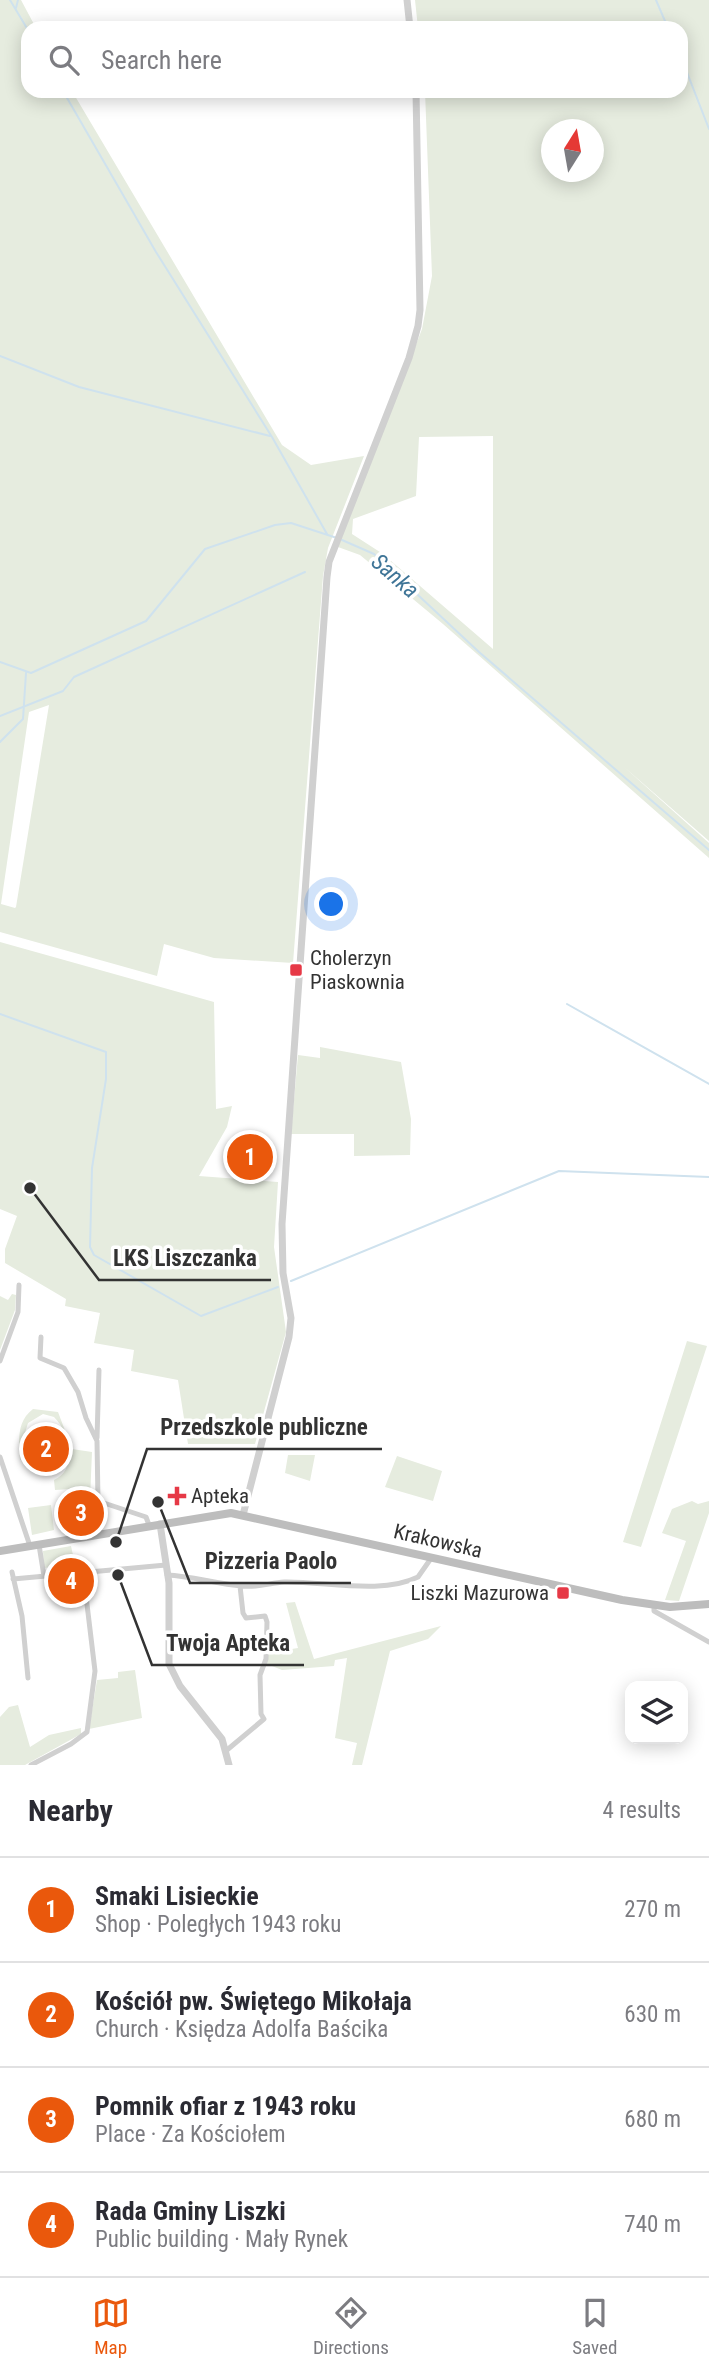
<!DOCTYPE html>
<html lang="en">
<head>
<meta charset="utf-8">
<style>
	body { margin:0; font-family:"Roboto Condensed",sans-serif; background:#f7f7f7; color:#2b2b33 }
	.controls { position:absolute; right:21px; bottom:21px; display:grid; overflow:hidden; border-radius:14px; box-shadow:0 4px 18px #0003 }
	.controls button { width:63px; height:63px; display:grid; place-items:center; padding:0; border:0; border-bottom:2px solid #e1e1e2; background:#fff; color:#2b2b33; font:35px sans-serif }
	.compass { position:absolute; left:541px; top:119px; width:63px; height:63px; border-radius:50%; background:#fff; box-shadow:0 4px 18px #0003; rotate:11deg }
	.you { position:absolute; left:332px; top:905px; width:24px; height:24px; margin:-18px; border:5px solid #fff; border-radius:50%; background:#1a73e8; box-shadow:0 0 0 10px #1a73e833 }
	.badge { display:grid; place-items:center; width:46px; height:46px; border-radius:50%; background:#ea580c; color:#fff; font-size:23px; font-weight:700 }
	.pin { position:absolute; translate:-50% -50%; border:4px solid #fff; box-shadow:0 2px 7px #0006 }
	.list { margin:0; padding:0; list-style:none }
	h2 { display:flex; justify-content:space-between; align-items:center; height:91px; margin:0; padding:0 28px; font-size:30px }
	h2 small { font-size:23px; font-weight:400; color:#7c7c81 }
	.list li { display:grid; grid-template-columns:46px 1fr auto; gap:21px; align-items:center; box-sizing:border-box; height:105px; padding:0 28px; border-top:2px solid #e1e1e2 }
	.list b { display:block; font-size:26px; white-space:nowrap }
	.list p { margin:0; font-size:23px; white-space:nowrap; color:#7c7c81 }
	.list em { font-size:23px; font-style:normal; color:#7c7c81 }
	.icon { flex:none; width:38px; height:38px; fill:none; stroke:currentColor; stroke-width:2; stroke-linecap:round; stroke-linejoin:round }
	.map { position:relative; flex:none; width:709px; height:1765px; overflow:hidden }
	.search { position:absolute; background:#fff; box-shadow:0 4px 18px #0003; left:21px; right:21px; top:21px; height:77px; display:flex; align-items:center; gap:18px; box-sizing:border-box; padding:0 24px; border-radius:21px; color:#7c7c81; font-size:26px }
	.sheet { height:511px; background:#fff }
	nav { display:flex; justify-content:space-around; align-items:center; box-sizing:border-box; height:98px; border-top:2px solid #e1e1e2; background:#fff; font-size:19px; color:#7c7c81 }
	nav a { display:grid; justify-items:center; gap:4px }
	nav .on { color:#ea580c }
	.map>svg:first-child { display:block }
	.green { fill:#e6ecdf; fill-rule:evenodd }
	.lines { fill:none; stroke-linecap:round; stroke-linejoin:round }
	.stream { stroke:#cfe2ee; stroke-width:2 }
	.minor { stroke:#d0d0d0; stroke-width:5 }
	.tertiary { stroke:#d0d0d0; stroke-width:7 }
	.secondary { stroke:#bdbdbd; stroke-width:8 }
	.poi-dot { fill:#e63946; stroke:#fff; stroke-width:2.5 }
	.labels { text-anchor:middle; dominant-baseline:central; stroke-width:7; stroke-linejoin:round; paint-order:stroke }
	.poi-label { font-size:21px; fill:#333; stroke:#fff; text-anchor:start }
	.street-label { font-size:21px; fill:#333; stroke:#fff }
	.water-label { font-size:23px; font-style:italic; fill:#3f7597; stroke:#fff }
	.leader { fill:none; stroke:#333; stroke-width:2.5 }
	.callout-dot { fill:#333; stroke:#fff; stroke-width:2.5 }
	.callout-label { font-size:23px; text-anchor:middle; font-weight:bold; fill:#333; stroke:#fff; stroke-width:7; stroke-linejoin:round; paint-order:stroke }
</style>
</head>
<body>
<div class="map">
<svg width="709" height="1765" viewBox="0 0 709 1765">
	<rect width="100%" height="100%" fill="#fff"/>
	<path class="green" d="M 0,0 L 21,0 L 36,28 L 28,28 L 28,91 L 72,91 L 282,445 L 311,465 L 364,456 L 328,548 L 323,576 L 293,963 L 214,958 L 164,944 L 157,976 L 0,932 ZM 49,705 L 16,907 L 15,908 L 1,904 L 29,712 Z
		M 415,0 L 709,0 L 709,841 L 623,766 L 709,843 L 709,858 L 443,624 L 360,555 L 338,547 L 422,329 L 432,276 L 425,91 L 681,91 L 681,28 L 418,28 ZM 552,130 L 594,130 L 594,172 L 552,172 ZM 493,436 L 493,649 L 383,554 L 352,534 L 353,519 L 416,496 L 419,437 Z
		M 0,942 L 214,1002 L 216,1109 L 232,1106 L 227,1127 L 199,1176 L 278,1182 L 274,1247 L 286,1332 L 255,1444 L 188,1444 L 178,1380 L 131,1371 L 134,1350 L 94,1343 L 100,1313 L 65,1306 L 66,1299 L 5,1263 L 5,1249 L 17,1216 L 0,1209 Z
		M 320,1047 L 401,1062 L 411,1119 L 410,1155 L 354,1156 L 354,1134 L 291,1134 L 298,1055 L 320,1058 Z
		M 12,1294 L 16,1295 L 15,1310 L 0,1350 L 0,1296 L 8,1300 Z
		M 687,1341 L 707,1346 L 641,1547 L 623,1542 Z
		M 33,1409 L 58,1412 L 72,1449 L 92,1452 L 90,1499 L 72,1499 L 70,1489 L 55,1490 L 54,1480 C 78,1470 70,1432 54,1417 L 43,1414 L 28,1423 L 24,1436 L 25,1457 L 20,1460 C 19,1441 16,1422 33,1409 Z
		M 288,1455 L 315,1455 L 310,1481 L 285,1473 Z
		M 397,1456 L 442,1471 L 433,1501 L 385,1487 Z
		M 692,1501 L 698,1504 L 709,1501 L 709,1513 L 679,1601 L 665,1600 L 686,1541 L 662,1533 L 672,1509 Z
		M 51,1505 L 54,1530 L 32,1535 L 28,1508 Z
		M 71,1546 L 75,1564 L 44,1568 L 43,1551 Z
		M 295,1602 L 314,1659 L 441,1626 L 428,1639 L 390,1651 L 362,1765 L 352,1765 L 357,1743 L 335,1738 L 347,1658 L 335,1660 L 334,1666 L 282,1670 L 267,1664 L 267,1653 L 298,1648 L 286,1603 Z
		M 135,1670 L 142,1718 L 89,1729 L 97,1680 L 118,1678 L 118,1672 Z
		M 18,1705 L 30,1747 L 49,1735 L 81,1728 L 81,1734 L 25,1765 L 0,1765 L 0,1717 L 9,1707 Z"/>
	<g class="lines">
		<path class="stream" d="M 10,0 L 28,30
			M 656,0 L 668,28
			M 16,8 L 18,0
			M 681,57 L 709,129
			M 63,91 L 156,252 L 272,437 L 327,534
			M 0,356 L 79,387 L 270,436
			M 342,540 L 374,554 L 479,652 L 709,850
			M 0,662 L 31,673 L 146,621 L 205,549 L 275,525 L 291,523 L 337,538
			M 0,716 L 63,691 L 74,677 L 305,572
			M 0,742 L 23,719 L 26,673
			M 567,1004 L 709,1084
			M 0,1014 L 106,1052 L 106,1079 L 92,1168 L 90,1247 L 94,1255 L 201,1316 L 278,1287
			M 291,1281 L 559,1171 L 709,1177"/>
		<path class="minor" d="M 41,1337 L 40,1358 L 64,1368 L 78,1392 L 86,1418 L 97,1441 L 98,1501 L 146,1517 L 149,1525
			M 0,1361 L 18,1312 L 19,1285
			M 97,1438 L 99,1370
			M 0,1457 L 30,1546
			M 39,1545 L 44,1576
			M 12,1572 L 22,1616 L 28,1678
			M 167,1575 C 192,1576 216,1584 242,1586 C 257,1588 270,1583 284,1582 C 324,1581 382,1595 418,1577 L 432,1557
			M 13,1579 L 166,1565
			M 654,1606 L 654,1611 L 709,1642
			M 227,1750 L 264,1719 L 261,1714 L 260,1675 L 266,1659 L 267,1622 L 265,1616 L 246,1618 L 243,1613 L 240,1586
			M 31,1765 L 71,1744 L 87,1732 L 95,1671 L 83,1571"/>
		<path class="tertiary" d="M 407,0 L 410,28
			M 243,1515 L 289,1337 L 291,1318 L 283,1273 L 282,1224 L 327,577 L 329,562 L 409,358 L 418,326 L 420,310 L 416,91
			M 160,1524 L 169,1583 L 169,1664 L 180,1686 L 222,1739 L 229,1765"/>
		<path class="secondary" d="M 0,1551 L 231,1513 L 622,1600 L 670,1607 L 709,1604"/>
	</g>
	<g class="poi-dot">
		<rect x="289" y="963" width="14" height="14" rx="3.5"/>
		<path d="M173.5 1485.5h7v7h7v7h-7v7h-7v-7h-7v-7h7z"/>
		<rect x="556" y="1586" width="14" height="14" rx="3.5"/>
	</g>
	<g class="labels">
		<g class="poi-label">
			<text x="310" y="958">Cholerzyn<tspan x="310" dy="24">Piaskownia</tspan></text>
			<text x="191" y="1496">Apteka</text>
			<text x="549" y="1593" text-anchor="end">Liszki Mazurowa</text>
		</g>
		<g class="street-label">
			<text transform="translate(438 1541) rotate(13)">Krakowska</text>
		</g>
		<g class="water-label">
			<text transform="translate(395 576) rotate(41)">Sanka</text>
		</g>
	</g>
	<path class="leader" d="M30 1188L99 1280H271M116 1542L147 1449H382M158 1502L190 1583H351M118 1575L152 1665H304"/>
	<g class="callout-dot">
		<circle cx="30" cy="1188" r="7"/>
		<circle cx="116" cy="1542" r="7"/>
		<circle cx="158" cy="1502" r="7"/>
		<circle cx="118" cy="1575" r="7"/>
	</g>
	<g class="callout-label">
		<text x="185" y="1266">LKS Liszczanka</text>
		<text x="264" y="1435">Przedszkole publiczne</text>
		<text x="271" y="1569">Pizzeria Paolo</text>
		<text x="228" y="1651">Twoja Apteka</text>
	</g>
</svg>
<div class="controls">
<button><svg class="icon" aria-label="layers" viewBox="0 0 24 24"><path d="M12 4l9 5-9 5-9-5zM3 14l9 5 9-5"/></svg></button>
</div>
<svg class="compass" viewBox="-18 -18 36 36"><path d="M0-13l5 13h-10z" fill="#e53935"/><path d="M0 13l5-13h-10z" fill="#7c7c81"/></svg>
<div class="you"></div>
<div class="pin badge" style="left:250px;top:1157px">1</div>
<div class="pin badge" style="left:46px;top:1449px">2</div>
<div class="pin badge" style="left:81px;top:1513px">3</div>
<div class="pin badge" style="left:71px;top:1581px">4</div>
<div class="search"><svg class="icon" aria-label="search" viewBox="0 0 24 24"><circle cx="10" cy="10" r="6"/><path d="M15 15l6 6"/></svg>Search here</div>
</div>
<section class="sheet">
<h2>Nearby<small>4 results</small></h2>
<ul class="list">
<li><span class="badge">1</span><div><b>Smaki Lisieckie</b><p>Shop · Poległych 1943 roku</p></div><em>270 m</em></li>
<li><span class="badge">2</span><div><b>Kościół pw. Świętego Mikołaja</b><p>Church · Księdza Adolfa Baścika</p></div><em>630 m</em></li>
<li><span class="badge">3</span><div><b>Pomnik ofiar z 1943 roku</b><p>Place · Za Kościołem</p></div><em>680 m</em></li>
<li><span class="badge">4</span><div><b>Rada Gminy Liszki</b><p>Public building · Mały Rynek</p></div><em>740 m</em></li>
</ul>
</section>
<nav>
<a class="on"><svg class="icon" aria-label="map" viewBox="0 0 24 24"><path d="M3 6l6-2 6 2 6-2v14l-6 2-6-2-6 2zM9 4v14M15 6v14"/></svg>Map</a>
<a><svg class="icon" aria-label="directions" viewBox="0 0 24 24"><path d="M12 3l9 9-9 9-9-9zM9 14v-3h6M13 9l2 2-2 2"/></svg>Directions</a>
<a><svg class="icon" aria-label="saved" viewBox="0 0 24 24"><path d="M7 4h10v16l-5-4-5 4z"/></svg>Saved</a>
</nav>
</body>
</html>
